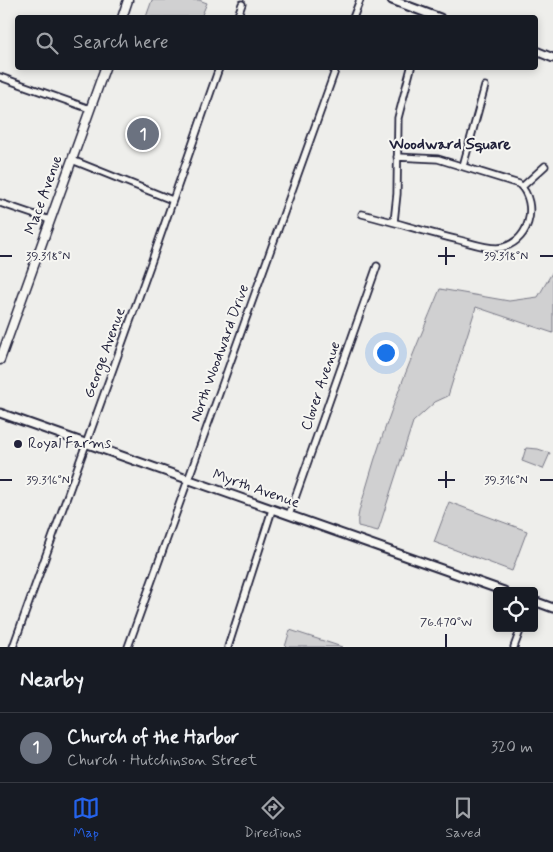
<!DOCTYPE html>
<html lang="en">
<head>
<meta charset="utf-8">
<style>
	body { margin:0; font-family:Mynerve,sans-serif; background:#20242c; color:#f1f3f6 }
	.controls { position:absolute; right:15px; bottom:15px; display:grid; overflow:hidden; border-radius:5px; box-shadow:0 2px 8px #0003 }
	.controls button { width:45px; height:45px; display:grid; place-items:center; padding:0; border:0; border-bottom:1px solid #363941; background:#171b24; color:#f1f3f6; font:25px sans-serif }
	.you { position:absolute; left:385px; top:352px; width:18px; height:18px; margin:-12px; border:4px solid #fff; border-radius:50%; background:#1a73e8; box-shadow:0 0 0 8px #1a73e833 }
	.badge { display:grid; place-items:center; width:32px; height:32px; border-radius:50%; background:#2563eb; color:#fff; font-size:16px; font-weight:700 }
	.pin { position:absolute; translate:-50% -50%; border:2px solid #fff; box-shadow:0 1px 5px #0006 }
	.list { margin:0; padding:0; list-style:none }
	h2 { display:flex; justify-content:space-between; align-items:center; height:65px; margin:0; padding:0 20px; font-size:21px }
	h2 small { font-size:16px; font-weight:400; color:#9ea1a6 }
	.list li { display:grid; grid-template-columns:32px 1fr auto; gap:15px; align-items:center; box-sizing:border-box; height:70px; padding:0 20px; border-top:1px solid #363941 }
	.list b { display:block; font-size:19px; white-space:nowrap }
	.list p { margin:0; font-size:16px; white-space:nowrap; color:#9ea1a6 }
	.list em { font-size:16px; font-style:normal; color:#9ea1a6 }
	.icon { flex:none; width:28px; height:28px; fill:none; stroke:currentColor; stroke-width:2; stroke-linecap:round; stroke-linejoin:round }
	.map { position:relative; flex:none; width:553px; height:647px; overflow:hidden }
	.search { position:absolute; background:#171b24; box-shadow:0 2px 8px #0003; left:15px; right:15px; top:15px; height:55px; display:flex; align-items:center; gap:12px; box-sizing:border-box; padding:0 18px; border-radius:5px; color:#9ea1a6; font-size:19px }
	.sheet { height:135px; background:#171b24 }
	nav { display:flex; justify-content:space-around; align-items:center; box-sizing:border-box; height:70px; border-top:1px solid #363941; background:#171b24; font-size:14px; color:#9ea1a6 }
	nav a { display:grid; justify-items:center; gap:2px }
	nav .on { color:#2563eb }
	.map>svg:first-child { display:block }
	.green { fill:#d0d0d1; stroke:#797986 }
	.lines { fill:none; stroke-linecap:round; stroke-linejoin:round }
	.minor-casing { stroke:#22223b; stroke-width:9 }
	.tertiary-casing { stroke:#22223b; stroke-width:11 }
	.secondary-casing { stroke:#22223b; stroke-width:11 }
	.minor { stroke:#f6f6f2; stroke-width:5.5 }
	.tertiary { stroke:#f6f6f2; stroke-width:7 }
	.secondary { stroke:#f6f6f2; stroke-width:8 }
	.ticks { fill:none; stroke:#22223b; stroke-width:2 }
	.poi-dot { fill:#22223b; stroke:#f6f6f2; stroke-width:2 }
	.labels { text-anchor:middle; dominant-baseline:central; stroke-width:4; stroke-linejoin:round; paint-order:stroke }
	.street-label { font-size:15px; fill:#22223b; stroke:#f6f6f2 }
	.poi-label { font-size:15px; fill:#22223b; stroke:#f6f6f2; text-anchor:start }
	.neighbourhood-label { font-size:16px; font-weight:bold; fill:#22223b; stroke:#f6f6f2 }
	.ticks-label { font-size:12px; text-anchor:middle; fill:#22223b; stroke:#f6f6f2; stroke-width:4; stroke-linejoin:round; paint-order:stroke }
</style>
</head>
<body>
<div class="map">
<svg width="553" height="647" viewBox="0 0 553 647">
	<rect width="100%" height="100%" fill="#eeeeeb"/>
	<filter id="ink" filterUnits="userSpaceOnUse"><feTurbulence type="fractalNoise" baseFrequency=".02" numOctaves="2"/><feDisplacementMap in="SourceGraphic" scale="10" xChannelSelector="R" yChannelSelector="G"/><feConvolveMatrix kernelMatrix="1 2 1 2 8 2 1 2 1" color-interpolation-filters="sRGB"/></filter>
	<g filter="url(#ink)">
		<path class="green" d="M 152,0 L 199,0 L 207,3 L 201,17 L 146,17 Z
			M 553,271 L 553,333 L 476,307 L 448,396 L 435,402 L 413,422 L 378,531 L 358,526 C 356,514 364,497 367,485 C 386,418 413,354 440,289 L 509,301 L 538,297 Z
			M 526,448 L 538,449 L 550,453 L 543,469 L 522,461 Z
			M 449,502 L 527,531 L 512,571 L 434,542 Z
			M 290,630 L 342,647 L 285,647 Z"/>
		<g class="lines">
			<g class="minor-casing">
				<path id="minor" d="M 237,18 L 242,4
					M 353,18 L 360,0
					M 0,77 L 90,109
					M 72,160 L 172,200
					M 463,166 L 485,86
					M 522,187 L 545,166
					M 0,203 L 50,220
					M 362,214 C 394,222 426,232 459,240 C 471,243 484,248 497,248 C 529,246 540,204 519,184 L 438,159 L 397,157
					M 394,222 L 397,194 L 398,118 L 411,68
					M 289,515 L 377,266
					M 13,647 L 151,263 L 219,68
					M 128,647 L 336,68
					M 228,647 L 272,510
					M 514,647 L 521,628"/>
			</g>
			<g class="tertiary-casing">
				<path id="tertiary" d="M 392,0 L 440,18
					M 536,51 L 553,58
					M 0,413 L 504,591
					M 534,601 L 553,608"/>
			</g>
			<g class="secondary-casing">
				<path id="secondary" d="M 122,18 L 128,0
					M 0,360 L 105,68"/>
			</g>
			<use href="#minor" class="minor"/>
			<use href="#tertiary" class="tertiary"/>
			<use href="#secondary" class="secondary"/>
		</g>
	</g>
	<path class="ticks" d="M 446,247 L 446,265M 0,256 L 12,256M 438,256 L 455,256M 540,256 L 553,256M 446,471 L 446,488M 0,480 L 12,480M 438,480 L 455,480M 540,480 L 553,480M 446,634 L 446,647"/>
	<circle class="poi-dot" cx="18" cy="444" r="5"/>
	<g class="labels">
		<g class="street-label">
			<text transform="translate(44 195) rotate(-70)">Mace Avenue</text>
			<text transform="translate(105 353) rotate(-70)">George Avenue</text>
			<text transform="translate(220 353) rotate(-70)">North Woodward Drive</text>
			<text transform="translate(321 386) rotate(-71)">Clover Avenue</text>
			<text transform="translate(256 489) rotate(19)">Myrth Avenue</text>
		</g>
		<g class="poi-label">
			<text x="28" y="444">Royal Farms</text>
		</g>
		<g class="neighbourhood-label">
			<text x="450" y="144">Woodward Square</text>
		</g>
	</g>
	<g class="ticks-label">
		<text x="48" y="260">39.318°N</text>
		<text x="506" y="260">39.318°N</text>
		<text x="48" y="484">39.316°N</text>
		<text x="506" y="484">39.316°N</text>
		<text x="446" y="626">76.470°W</text>
	</g>
</svg>
<div class="controls">
<button><svg class="icon" aria-label="locate" viewBox="0 0 24 24"><circle cx="12" cy="12" r="6"/><path d="M12 2v4M12 18v4M2 12h4M18 12h4"/></svg></button>
</div>
<div class="you"></div>
<div class="pin badge" style="left:143px;top:134px;background:#6b7280">1</div>
<div class="search"><svg class="icon" aria-label="search" viewBox="0 0 24 24"><circle cx="10" cy="10" r="6"/><path d="M15 15l6 6"/></svg>Search here</div>
</div>
<section class="sheet">
<h2>Nearby<small></small></h2>
<ul class="list">
<li><span class="badge" style="background:#6b7280">1</span><div><b>Church of the Harbor</b><p>Church · Hutchinson Street</p></div><em>320 m</em></li>
</ul>
</section>
<nav>
<a class="on"><svg class="icon" aria-label="map" viewBox="0 0 24 24"><path d="M3 6l6-2 6 2 6-2v14l-6 2-6-2-6 2zM9 4v14M15 6v14"/></svg>Map</a>
<a><svg class="icon" aria-label="directions" viewBox="0 0 24 24"><path d="M12 3l9 9-9 9-9-9zM9 14v-3h6M13 9l2 2-2 2"/></svg>Directions</a>
<a><svg class="icon" aria-label="saved" viewBox="0 0 24 24"><path d="M7 4h10v16l-5-4-5 4z"/></svg>Saved</a>
</nav>
</body>
</html>
